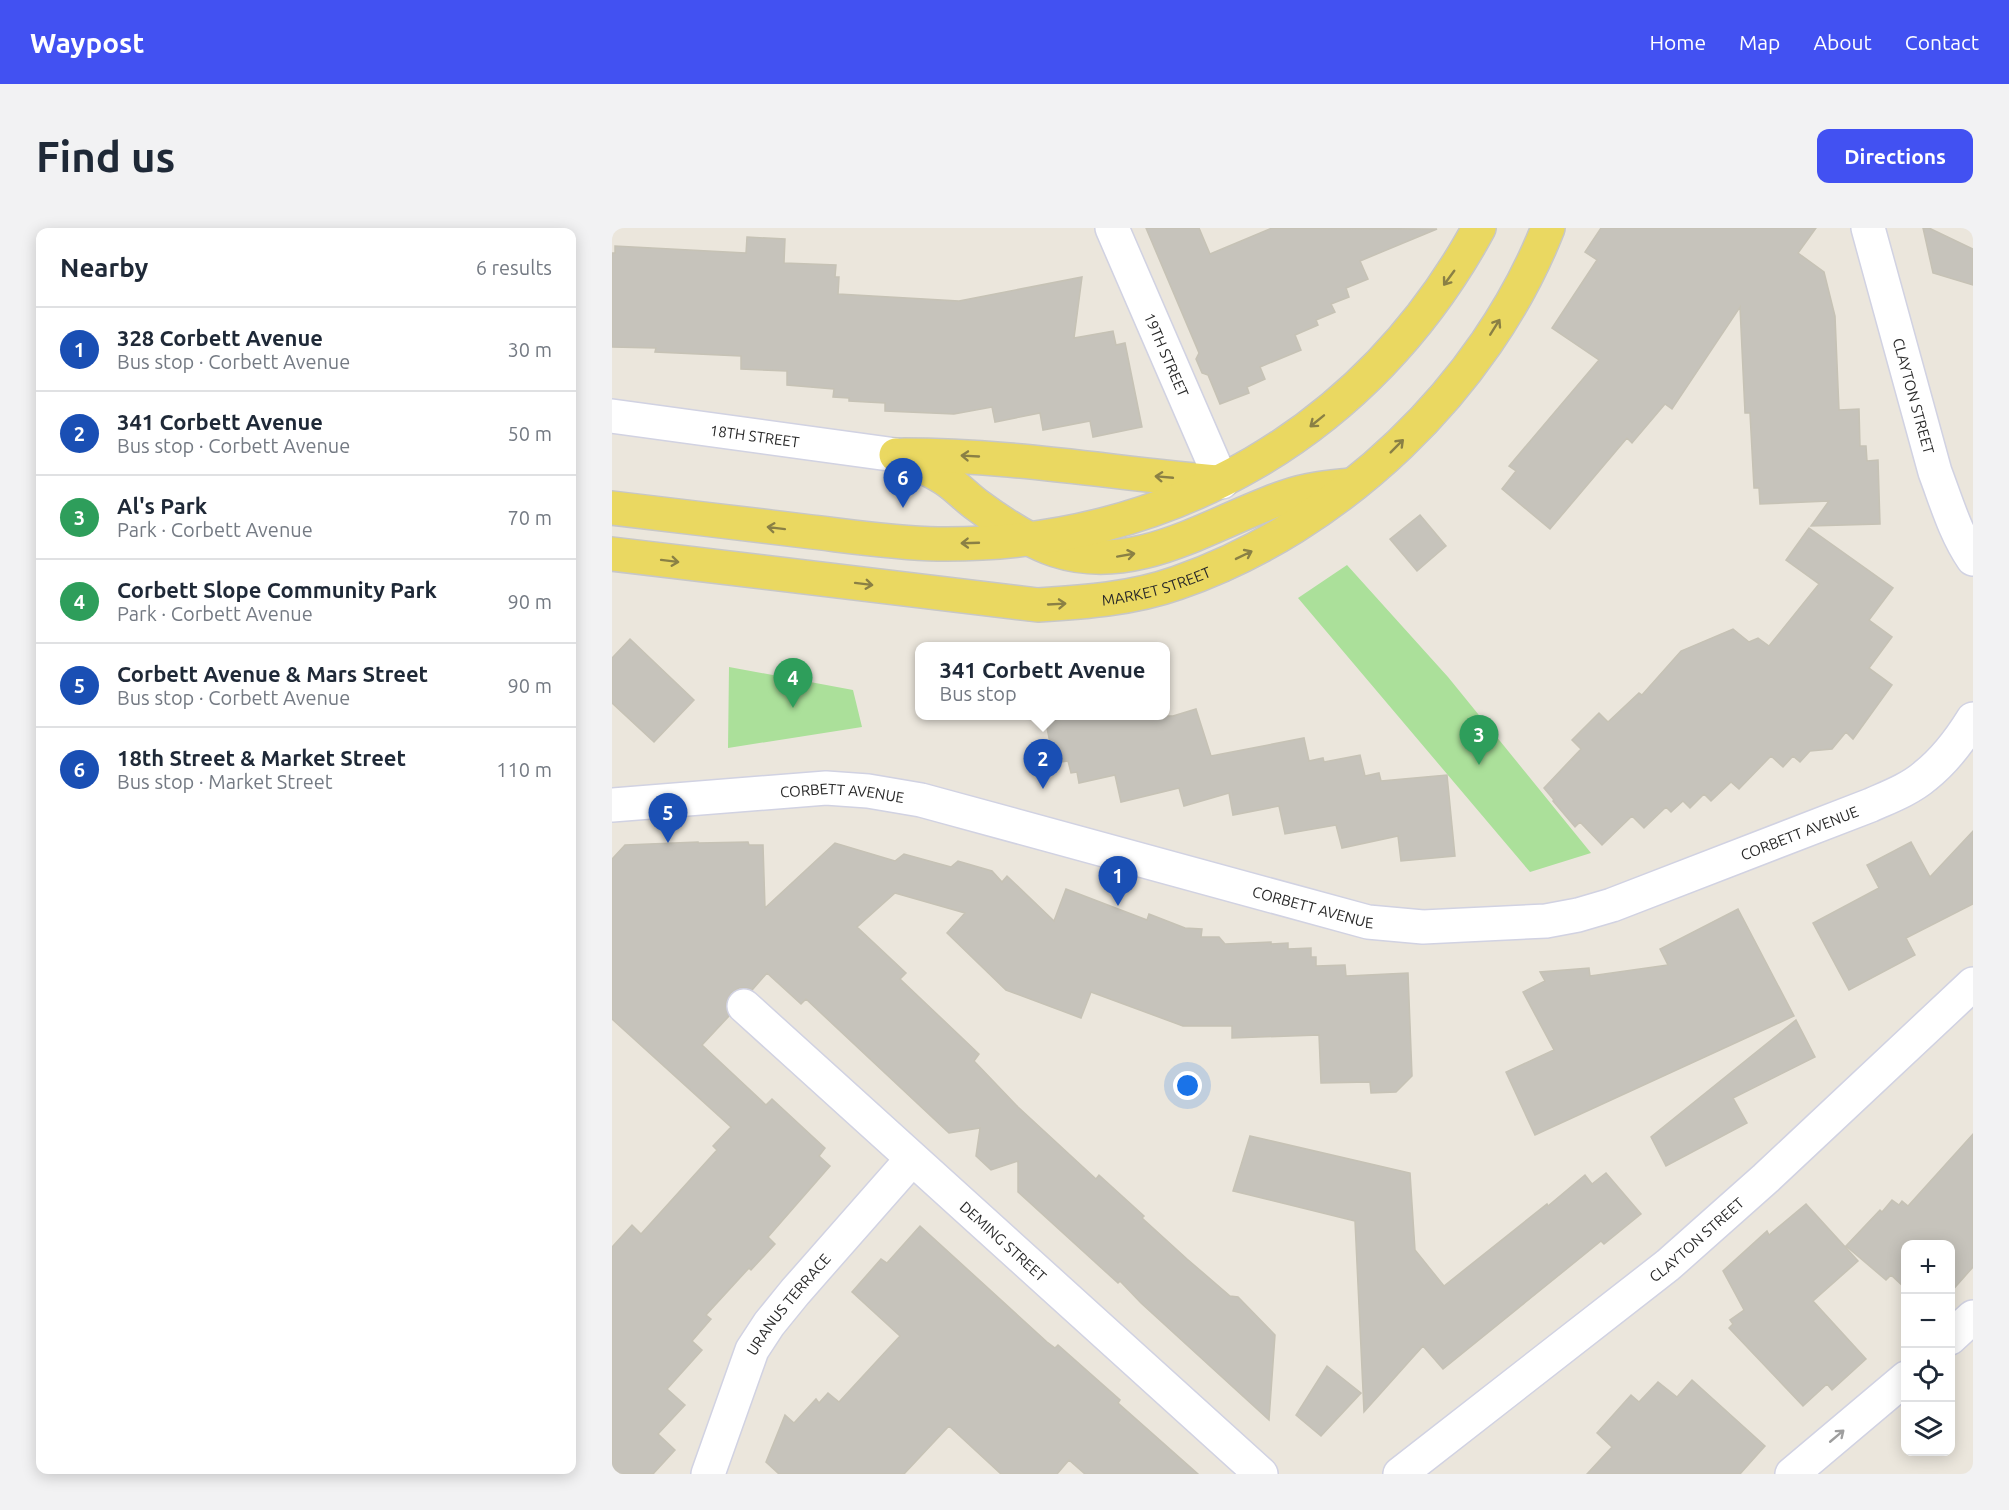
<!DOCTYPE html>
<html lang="en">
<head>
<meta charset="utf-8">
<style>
	body { margin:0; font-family:Ubuntu,sans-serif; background:#f2f2f3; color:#1f2937 }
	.controls { position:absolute; right:18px; bottom:18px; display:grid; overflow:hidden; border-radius:12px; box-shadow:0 3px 15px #0003 }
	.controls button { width:54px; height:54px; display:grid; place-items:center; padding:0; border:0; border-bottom:2px solid #e0e1e3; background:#fff; color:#1f2937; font:30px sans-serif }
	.you { position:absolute; left:576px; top:858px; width:21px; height:21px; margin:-15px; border:4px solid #fff; border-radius:50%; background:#1a73e8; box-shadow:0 0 0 9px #1a73e833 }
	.badge { display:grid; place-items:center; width:39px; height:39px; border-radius:50%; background:#4251f2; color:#fff; font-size:20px; font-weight:700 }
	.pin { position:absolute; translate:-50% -50px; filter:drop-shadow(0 2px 3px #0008) }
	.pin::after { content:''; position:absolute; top:32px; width:21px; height:18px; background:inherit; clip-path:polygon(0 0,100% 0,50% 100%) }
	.popup { position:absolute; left:303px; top:414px; width:255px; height:78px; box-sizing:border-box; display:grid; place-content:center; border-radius:12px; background:#fff; filter:drop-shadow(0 2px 4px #0005); font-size:20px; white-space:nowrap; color:#747a83 }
	.popup b { font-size:22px; color:#1f2937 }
	.popup::after { content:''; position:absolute; left:50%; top:100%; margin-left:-12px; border:12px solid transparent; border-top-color:#fff }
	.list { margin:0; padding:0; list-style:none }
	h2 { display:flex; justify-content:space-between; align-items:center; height:78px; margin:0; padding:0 24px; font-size:26px }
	h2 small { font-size:20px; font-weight:400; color:#747a83 }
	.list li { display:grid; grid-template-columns:39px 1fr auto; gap:18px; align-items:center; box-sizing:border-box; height:84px; padding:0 24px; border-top:2px solid #e0e1e3 }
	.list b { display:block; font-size:22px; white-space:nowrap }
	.list p { margin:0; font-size:20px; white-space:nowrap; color:#747a83 }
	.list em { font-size:20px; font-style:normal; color:#747a83 }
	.icon { flex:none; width:33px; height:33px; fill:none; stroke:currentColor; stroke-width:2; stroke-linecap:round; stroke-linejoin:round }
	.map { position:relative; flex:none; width:1361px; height:1246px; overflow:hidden; border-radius:12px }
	header { display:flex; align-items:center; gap:36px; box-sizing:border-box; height:84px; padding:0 30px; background:#4251f2; color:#fff }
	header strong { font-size:28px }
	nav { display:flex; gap:33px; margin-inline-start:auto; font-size:21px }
	.intro { display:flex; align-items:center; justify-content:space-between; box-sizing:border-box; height:144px; padding:0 36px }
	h1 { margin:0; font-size:42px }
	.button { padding:15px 27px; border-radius:12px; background:#4251f2; color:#fff; font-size:21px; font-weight:700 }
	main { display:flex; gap:36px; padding:0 36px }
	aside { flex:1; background:#fff; border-radius:12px; box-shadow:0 3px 15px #0003 }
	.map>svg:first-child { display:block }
	.green { fill:#abe09a }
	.building { fill:#c6c3bb; stroke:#c6c2b5; stroke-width:1.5 }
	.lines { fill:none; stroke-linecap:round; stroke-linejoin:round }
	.street-casing { stroke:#d1d2e2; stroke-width:36 }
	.secondary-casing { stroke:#d1d2e2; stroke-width:36 }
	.primary-casing { stroke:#c7c7c7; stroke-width:36 }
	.street { stroke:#fff; stroke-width:33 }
	.secondary { stroke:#fff; stroke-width:33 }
	.primary { stroke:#ead861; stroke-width:33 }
	.oneway { stroke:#8a8045 }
	.oneway2 { stroke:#9f9f9f }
	.labels { text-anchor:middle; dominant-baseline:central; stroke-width:4.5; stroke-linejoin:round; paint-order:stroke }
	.street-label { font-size:15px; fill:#292929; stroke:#fff }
</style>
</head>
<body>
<header>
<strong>Waypost</strong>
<nav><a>Home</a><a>Map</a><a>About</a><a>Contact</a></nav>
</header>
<div class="intro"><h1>Find us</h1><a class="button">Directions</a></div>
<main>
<aside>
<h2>Nearby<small>6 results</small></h2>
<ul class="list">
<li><span class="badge" style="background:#1a4fb4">1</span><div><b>328 Corbett Avenue</b><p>Bus stop · Corbett Avenue</p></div><em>30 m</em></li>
<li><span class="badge" style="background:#1a4fb4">2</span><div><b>341 Corbett Avenue</b><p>Bus stop · Corbett Avenue</p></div><em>50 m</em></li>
<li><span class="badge" style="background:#2e9e5b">3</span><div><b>Al's Park</b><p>Park · Corbett Avenue</p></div><em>70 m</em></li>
<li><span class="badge" style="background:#2e9e5b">4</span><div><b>Corbett Slope Community Park</b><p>Park · Corbett Avenue</p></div><em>90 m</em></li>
<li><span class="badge" style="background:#1a4fb4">5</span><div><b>Corbett Avenue &amp; Mars Street</b><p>Bus stop · Corbett Avenue</p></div><em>90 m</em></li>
<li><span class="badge" style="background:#1a4fb4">6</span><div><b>18th Street &amp; Market Street</b><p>Bus stop · Market Street</p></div><em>110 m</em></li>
</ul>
</aside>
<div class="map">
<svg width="1361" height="1246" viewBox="0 0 1361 1246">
	<rect width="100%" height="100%" fill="#ebe6dc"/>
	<path class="green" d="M 735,337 L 836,449 L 979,625 L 918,644 L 686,370 Z
		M 117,439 L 241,462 L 250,499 L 116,520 Z"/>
	<path class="building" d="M 534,0 L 587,0 L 598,26 L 660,0 L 825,1 L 748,33 L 756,51 L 734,60 L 737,69 L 719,76 L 723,84 L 704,92 L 706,97 L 683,107 L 689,122 L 648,139 L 653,151 L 635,159 L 637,165 L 608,176 L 596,147 L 590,145 L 584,131 L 587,125 Z
		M 989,0 L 1204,0 L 1186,25 L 1212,44 L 1223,88 L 1227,182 L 1247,181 L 1248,218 L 1254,218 L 1255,233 L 1266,232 L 1268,296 L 1199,298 L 1217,273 L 1148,276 L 1147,260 L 1142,260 L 1138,185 L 1133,185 L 1128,79 L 1060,181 L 1053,176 L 1020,215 L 1015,210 L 938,301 L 890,261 L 904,243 L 897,238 L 987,132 L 940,100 L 985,32 L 973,24 Z
		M 1311,0 L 1317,0 L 1361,21 L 1361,57 L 1321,45 Z
		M 135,9 L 173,11 L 172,35 L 224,37 L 223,49 L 227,49 L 226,66 L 347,73 L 470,49 L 462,110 L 501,103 L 504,117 L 513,115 L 530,199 L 481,209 L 478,193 L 431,202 L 428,185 L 383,194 L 380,179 L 342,186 L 273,183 L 273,175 L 237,173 L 237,170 L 221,169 L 222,161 L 175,157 L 175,143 L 129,141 L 129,128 L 43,124 L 44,120 L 0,119 L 0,25 L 3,25 L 3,18 L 134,25 Z
		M 808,287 L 834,318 L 805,343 L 778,311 Z
		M 1197,300 L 1281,360 L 1257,392 L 1280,409 L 1257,440 L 1280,457 L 1241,511 L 1234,504 L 1220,521 L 1198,523 L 1188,534 L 1181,528 L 1171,539 L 1159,528 L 1127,561 L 1119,554 L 1099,573 L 1092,566 L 1078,580 L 1071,573 L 1059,584 L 1054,579 L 1032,600 L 1020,588 L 990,617 L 968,594 L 963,599 L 941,573 L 942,572 L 932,560 L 969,521 L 960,512 L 987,485 L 996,494 L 1027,465 L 1030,467 L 1069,423 L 1121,401 L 1137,414 L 1146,410 L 1157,418 L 1207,356 L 1174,332 Z
		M 18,411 L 82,472 L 42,514 L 0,475 L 0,430 Z
		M 584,481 L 599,528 L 692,510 L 697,533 L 711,530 L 712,534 L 748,527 L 753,548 L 767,545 L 769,553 L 835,547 L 843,628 L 789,633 L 786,608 L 730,620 L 724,597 L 673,606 L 667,578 L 621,587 L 617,565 L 572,578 L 567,560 L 509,574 L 503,547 L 467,555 L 465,544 L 459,545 L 456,533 L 442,535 L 433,490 L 436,490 L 436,488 L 561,488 Z
		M 1361,603 L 1361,676 L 1294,710 L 1303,727 L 1237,762 L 1201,695 L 1267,660 L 1255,637 L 1299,614 L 1318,649 Z
		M 86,614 L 86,615 L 136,614 L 137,617 L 151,617 L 153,680 L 223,615 L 283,633 L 292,626 L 339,639 L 346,633 L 380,643 L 390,654 L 395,648 L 442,693 L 454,661 L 535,692 L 537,686 L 573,700 L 590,701 L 589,709 L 607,709 L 613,716 L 659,714 L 659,716 L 676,715 L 676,721 L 699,720 L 699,729 L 704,729 L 704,738 L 733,737 L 734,748 L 796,745 L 800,848 L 784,864 L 759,865 L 758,854 L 709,855 L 707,807 L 620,810 L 620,798 L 571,798 L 479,764 L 469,790 L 394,762 L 335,705 L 353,685 L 283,665 L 245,699 L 294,745 L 288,751 L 367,826 L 362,833 L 406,879 L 484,951 L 487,947 L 532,988 L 530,990 L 575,1031 L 618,1068 L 626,1069 L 663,1107 L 657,1192 L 529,1075 L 508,1053 L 506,1055 L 406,964 L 406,933 L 379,942 L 364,928 L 368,900 L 337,905 L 194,771 L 189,776 L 155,745 L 140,762 L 135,760 L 127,760 L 119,765 L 114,775 L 117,788 L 90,817 L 154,877 L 160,871 L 213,920 L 207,928 L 218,938 L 156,1009 L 163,1016 L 139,1042 L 137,1040 L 94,1087 L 99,1091 L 80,1113 L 90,1122 L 55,1161 L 73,1177 L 46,1206 L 63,1222 L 41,1246 L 0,1246 L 0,1019 L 20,997 L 29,1006 L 105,922 L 101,918 L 119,899 L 0,791 L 0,631 L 13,617 Z
		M 1126,681 L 1182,788 L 923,907 L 894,844 L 942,822 L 911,764 L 933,753 L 928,744 L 977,740 L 978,748 L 1056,737 L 1048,721 Z
		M 1184,792 L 1203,829 L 1121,870 L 1135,895 L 1054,938 L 1039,909 Z
		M 1361,906 L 1361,1039 L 1338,1065 L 1338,1017 L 1293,1017 L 1293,1060 L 1279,1047 L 1274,1052 L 1234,1018 L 1268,982 L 1270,984 L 1280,972 L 1287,977 L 1290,973 L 1296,978 Z
		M 638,908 L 798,945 L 803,1022 L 832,1058 L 935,976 L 936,978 L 973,947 L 980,956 L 994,945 L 1029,986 L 992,1016 L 989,1013 L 831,1141 L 811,1118 L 752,1184 L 743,993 L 621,963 Z
		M 1194,976 L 1246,1033 L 1201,1073 L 1254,1131 L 1220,1162 L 1215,1156 L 1191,1178 L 1117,1100 L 1121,1096 L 1118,1092 L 1132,1082 L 1111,1043 L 1155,1003 L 1157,1007 Z
		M 308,998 L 435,1114 L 443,1120 L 446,1117 L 508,1172 L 506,1175 L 586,1246 L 473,1246 L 457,1232 L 445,1246 L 389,1246 L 337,1198 L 292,1246 L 167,1246 L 154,1234 L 173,1187 L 182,1195 L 204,1171 L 207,1175 L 216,1165 L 227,1174 L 288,1108 L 240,1064 L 269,1031 L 275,1035 Z
		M 715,1138 L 749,1165 L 709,1208 L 684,1187 Z
		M 1080,1152 L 1153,1218 L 1128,1246 L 975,1246 L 1000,1219 L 985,1205 L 1019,1167 L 1027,1174 L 1046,1154 L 1065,1169 Z"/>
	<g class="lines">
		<g class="street-casing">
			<g id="street">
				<path id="s1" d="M 500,0 L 610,254"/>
				<path id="s2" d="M 0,577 L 214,560 L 256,563 L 309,572 L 756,694 L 811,699 L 934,693 L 966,687 L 1000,677 L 1259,577 C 1277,569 1298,561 1313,548 C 1332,533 1348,512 1361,491"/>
				<path id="s3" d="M 132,778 L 649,1246"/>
				<path d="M 1338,1110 L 1361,1089"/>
				<path id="s4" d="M 96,1246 L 140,1122 L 157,1096 L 183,1064 L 300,931"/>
				<path d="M 1180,1246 L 1294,1150"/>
			</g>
		</g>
		<g class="secondary-casing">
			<g id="secondary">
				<path id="s5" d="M 1256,0 L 1323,244 C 1334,273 1343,305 1361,331"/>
				<path id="s6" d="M 0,188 L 284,227"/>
				<path id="s7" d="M 788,1246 L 1056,1037 L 1154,950 L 1361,756"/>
			</g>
		</g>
		<g class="primary-casing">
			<g id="primary">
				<path d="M 284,227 C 301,234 318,241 333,251 C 344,258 354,269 365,277 C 388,294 416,313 443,322 C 524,349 600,294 673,269 C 695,261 717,259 740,257"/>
				<path d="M 292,227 C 397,227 501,245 605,254"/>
				<path d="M 0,280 C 64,288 128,295 192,303 C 236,308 281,315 326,316 C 556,319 757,203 867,0"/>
				<path id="s8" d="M 0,326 L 426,377 C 473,374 520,371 565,355 C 727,299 873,160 936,0"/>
			</g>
		</g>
		<use href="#street" class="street"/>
		<use href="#secondary" class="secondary"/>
		<use href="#primary" class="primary"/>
	</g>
	<defs><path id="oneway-shaft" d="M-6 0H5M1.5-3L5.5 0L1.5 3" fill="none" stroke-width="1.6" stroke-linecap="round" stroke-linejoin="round" transform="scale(1.5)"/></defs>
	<g class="oneway">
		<use href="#oneway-shaft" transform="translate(837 50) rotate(126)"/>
		<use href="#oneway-shaft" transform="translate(883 99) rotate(-58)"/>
		<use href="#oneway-shaft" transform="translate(705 193) rotate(141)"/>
		<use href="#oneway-shaft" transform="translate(785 218) rotate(-45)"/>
		<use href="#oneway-shaft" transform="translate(358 228) rotate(-177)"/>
		<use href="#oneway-shaft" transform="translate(552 249) rotate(-175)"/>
		<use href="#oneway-shaft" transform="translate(164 300) rotate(-173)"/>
		<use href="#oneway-shaft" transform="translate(358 315) rotate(178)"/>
		<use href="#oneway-shaft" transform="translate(514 327) rotate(-10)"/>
		<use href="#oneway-shaft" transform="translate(632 327) rotate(-26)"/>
		<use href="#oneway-shaft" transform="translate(58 333) rotate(7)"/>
		<use href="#oneway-shaft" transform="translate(252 356) rotate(7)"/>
		<use href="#oneway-shaft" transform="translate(445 376) rotate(-3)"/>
	</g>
	<use class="oneway2" href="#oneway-shaft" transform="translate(1225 1208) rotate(-40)"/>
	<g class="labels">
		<g class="street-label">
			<text stroke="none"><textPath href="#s1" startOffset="138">19TH STREET</textPath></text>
			<text stroke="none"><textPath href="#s5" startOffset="174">CLAYTON STREET</textPath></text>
			<text stroke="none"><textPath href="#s6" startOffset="144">18TH STREET</textPath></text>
			<text stroke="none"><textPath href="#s8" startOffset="549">MARKET STREET</textPath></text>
			<text stroke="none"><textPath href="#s2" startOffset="231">CORBETT AVENUE</textPath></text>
			<text stroke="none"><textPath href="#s2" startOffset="1221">CORBETT AVENUE</textPath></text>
			<text stroke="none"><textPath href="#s2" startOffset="717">CORBETT AVENUE</textPath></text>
			<text stroke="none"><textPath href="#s3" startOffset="350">DEMING STREET</textPath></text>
			<text stroke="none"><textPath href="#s7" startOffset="378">CLAYTON STREET</textPath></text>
			<text stroke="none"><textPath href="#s4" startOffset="190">URANUS TERRACE</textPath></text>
		</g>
	</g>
</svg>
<div class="controls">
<button>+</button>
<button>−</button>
<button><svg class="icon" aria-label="locate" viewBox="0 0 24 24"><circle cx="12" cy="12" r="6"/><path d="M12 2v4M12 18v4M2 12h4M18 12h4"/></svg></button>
<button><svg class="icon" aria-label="layers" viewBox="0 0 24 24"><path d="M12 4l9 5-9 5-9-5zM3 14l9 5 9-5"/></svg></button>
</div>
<div class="you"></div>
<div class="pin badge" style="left:506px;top:678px;background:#1a4fb4">1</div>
<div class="pin badge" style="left:431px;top:561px;background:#1a4fb4">2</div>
<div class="popup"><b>341 Corbett Avenue</b>Bus stop</div>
<div class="pin badge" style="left:867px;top:537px;background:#2e9e5b">3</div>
<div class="pin badge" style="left:181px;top:480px;background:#2e9e5b">4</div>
<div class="pin badge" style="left:56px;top:615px;background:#1a4fb4">5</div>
<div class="pin badge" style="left:291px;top:280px;background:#1a4fb4">6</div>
</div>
</main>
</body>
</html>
